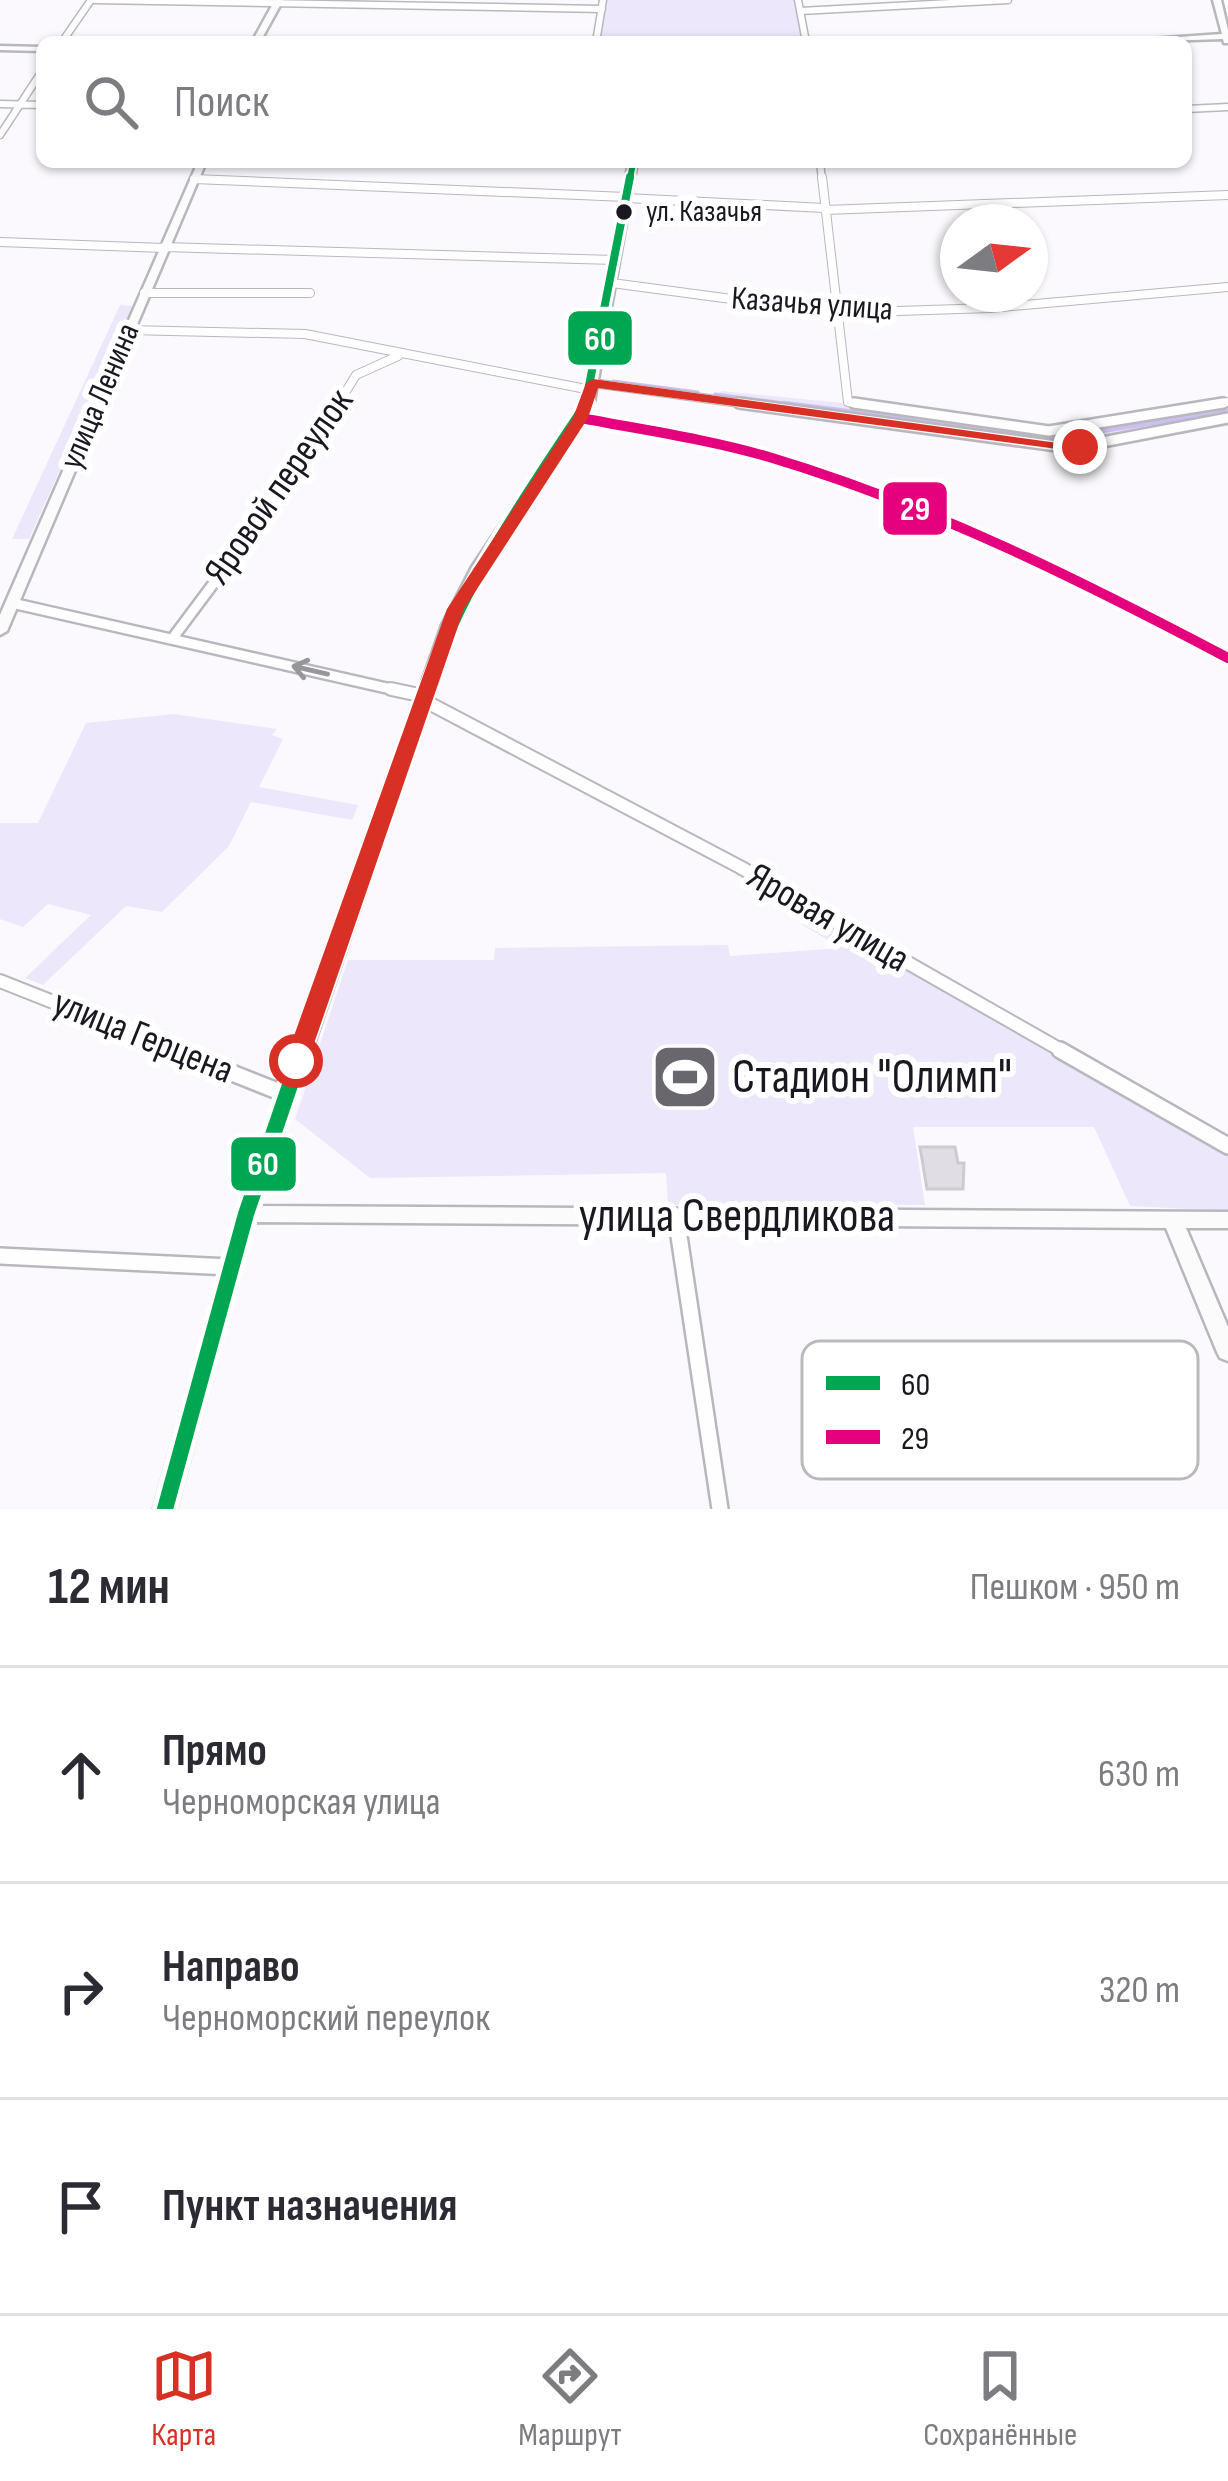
<!DOCTYPE html>
<html lang="ru">
<head>
<meta charset="utf-8">
<style>
	body { margin:0; font-family:"Sofia Sans Condensed",sans-serif; background:#f2f2f3; color:#2b2b33 }
	.compass { position:absolute; left:940px; top:204px; width:108px; height:108px; border-radius:50%; background:#fff; box-shadow:0 3px 9px #0004; rotate:75deg }
	.stop { position:absolute; width:36px; height:36px; margin:-27px; border:9px solid #d93025; border-radius:50%; background:#fff }
	.stop.end { background:#d93025; border-color:#fff; box-shadow:0 3px 12px #0008 }
	.list { margin:0; padding:0; list-style:none }
	h2 { display:flex; justify-content:space-between; align-items:center; height:156px; margin:0; padding:0 48px; font-size:51px }
	h2 small { font-size:39px; font-weight:400; color:#7c7c81 }
	.list li { display:grid; grid-template-columns:78px 1fr auto; gap:36px; align-items:center; box-sizing:border-box; height:216px; padding:0 48px; border-top:3px solid #e1e1e2 }
	.list b { display:block; font-size:45px; white-space:nowrap }
	.list p { margin:0; font-size:39px; white-space:nowrap; color:#7c7c81 }
	.list em { font-size:39px; font-style:normal; color:#7c7c81 }
	.icon { flex:none; width:66px; height:66px; fill:none; stroke:currentColor; stroke-width:2; stroke-linecap:round; stroke-linejoin:round }
	.map { position:relative; flex:none; width:1228px; height:1509px; overflow:hidden }
	.search { position:absolute; background:#fff; box-shadow:0 3px 9px #0004; left:36px; right:36px; top:36px; height:132px; display:flex; align-items:center; gap:30px; box-sizing:border-box; padding:0 42px; border-radius:18px; color:#7c7c81; font-size:45px }
	.sheet { height:804px; background:#fff }
	nav { display:flex; justify-content:space-around; align-items:center; box-sizing:border-box; height:168px; border-top:3px solid #e1e1e2; background:#fff; font-size:33px; color:#7c7c81 }
	nav a { display:grid; justify-items:center; gap:6px }
	nav .on { color:#d93025 }
	.map>svg:first-child { display:block }
	.green { fill:#ede7fb }
	.lines { fill:none; stroke-linecap:round; stroke-linejoin:round }
	.stream-far1 { stroke:#cebff2; stroke-width:3 }
	.stream { stroke:#cebff2; stroke-width:4.5 }
	.building { fill:#e0dee4; stroke:#cdcbd2; stroke-width:3 }
	.street-far4-casing { stroke:#b9b7be; stroke-width:9 }
	.street-far3-casing { stroke:#b9b7be; stroke-width:10 }
	.street-far2-casing { stroke:#b9b7be; stroke-width:14 }
	.street-far1-casing { stroke:#b9b7be; stroke-width:16 }
	.street-casing { stroke:#b9b7be; stroke-width:20 }
	.secondary-casing { stroke:#b9b7be; stroke-width:5 }
	.street-far4 { stroke:#fefeff; stroke-width:6 }
	.street-far3 { stroke:#fefeff; stroke-width:8 }
	.street-far2 { stroke:#fefeff; stroke-width:9 }
	.street-far1 { stroke:#fefeff; stroke-width:12 }
	.street { stroke:#fefeff; stroke-width:15 }
	.secondary { fill:#fbfbfc; fill-rule:evenodd }
	.bus-1-far4-casing { stroke:#fff; stroke-width:10 }
	.bus-1-far3-casing { stroke:#fff; stroke-width:14 }
	.bus-1-far2-casing { stroke:#fff; stroke-width:18 }
	.bus-1-far1-casing { stroke:#fff; stroke-width:22 }
	.bus-1-casing { stroke:#fff; stroke-width:26 }
	.bus-2-casing { stroke:#fff; stroke-width:18 }
	.bus-1-far4 { stroke:#00a651; stroke-width:6 }
	.bus-1-far3 { stroke:#00a651; stroke-width:8 }
	.bus-1-far2 { stroke:#00a651; stroke-width:10 }
	.bus-1-far1 { stroke:#00a651; stroke-width:14 }
	.bus-1 { stroke:#00a651; stroke-width:16 }
	.bus-2 { stroke:#e5007d; stroke-width:10 }
	.oneway { stroke:#97969b }
	.route { fill:#d93025 }
	.bus-dot { fill:#1a1721; stroke:#fff; stroke-width:4.5 }
	.labels { text-anchor:middle; dominant-baseline:central; stroke-width:12; stroke-linejoin:round; paint-order:stroke }
	.far-bus-label { font-size:30px; fill:#1a1721; stroke:#fff; text-anchor:start }
	.far-street-label { font-size:33px; fill:#1a1721; stroke:#fff }
	.street-label { font-size:39px; fill:#1a1721; stroke:#fff }
	.near-poi-label { font-size:48px; fill:#1a1721; stroke:#fff; text-anchor:start }
	.near-street-label { font-size:48px; fill:#1a1721; stroke:#fff }
	.key { fill:#fff; stroke:#bab9bc; stroke-width:3 }
	.key-label { font-size:33px; fill:#1a1721 }
	.line-badge { stroke:#fff; stroke-width:4.5 }
	.badge-label { font-size:33px; text-anchor:middle; font-weight:bold; fill:#fff }
</style>
</head>
<body>
<div class="map">
<svg width="1228" height="1509" viewBox="0 0 1228 1509">
	<rect width="100%" height="100%" fill="#fbf9fd"/>
	<path class="green" d="M 606,0 L 796,0 L 804,42 L 600,42 Z
		M 120,305 L 133,306 L 29,539 L 12,539 Z
		M 722,391 L 843,403 L 1049,432 L 1228,404 L 1228,416 L 1067,445 L 713,396 Z
		M 174,714 L 277,729 L 272,735 L 283,739 L 259,787 L 358,805 L 352,820 L 251,802 L 229,846 L 162,912 L 126,906 L 43,985 L 25,978 L 91,915 L 48,904 L 23,927 L 0,919 L 0,823 L 38,823 L 86,723 Z
		M 828,923 L 1228,1151 L 1228,1211 L 1130,1206 L 1094,1127 L 913,1127 L 925,1205 L 668,1205 L 666,1173 L 370,1178 L 295,1119 L 348,960 L 494,960 L 495,948 L 728,945 L 730,956 L 841,948 L 801,924 Z"/>
	<g class="lines">
		<path class="stream-far1" d="M 613,381 L 698,392
			M 715,394 L 807,406"/>
		<path class="stream" d="M 784,403 L 1058,438 L 1228,411"/>
	</g>
	<path class="building" d="M 920,1147 L 955,1147 L 958,1163 L 964,1163 L 963,1189 L 927,1189 Z"/>
	<g class="lines">
		<g class="street-far4-casing">
			<path id="street-far4" d="M 95,0 L 602,9
				M 798,0 L 806,42
				M 800,11 L 1008,0
				M 62,42 L 91,0
				M 596,42 L 603,0
				M 0,104 L 42,105
				M 1186,109 L 1228,107
				M 0,135 L 42,71
				M 820,162 L 822,180
				M 194,179 L 218,180"/>
		</g>
		<g class="street-far3-casing">
			<path id="street-far3" d="M 822,177 L 848,402 L 875,406
				M 194,179 L 626,197
				M 626,198 L 824,208
				M 825,210 L 1228,195
				M 0,242 L 164,248
				M 164,247 L 615,260
				M 612,283 L 836,313 L 990,308 L 1228,287
				M 144,293 L 310,293
				M 128,330 L 305,334 L 591,390
				M 593,383 L 761,406
				M 337,406 L 356,375 L 398,356
				M 1204,406 L 1228,402"/>
		</g>
		<g class="street-far2-casing">
			<path id="street-far2" d="M 739,403 L 1071,448 L 1228,418
				M 854,403 L 1049,431 L 1223,403
				M 581,418 C 644,430 707,439 769,457 C 930,505 1080,580 1228,658
				M 12,603 L 404,692
				M 172,639 L 284,489 L 338,403"/>
		</g>
		<g class="street-far1-casing">
			<path id="street-far1" d="M 391,689 L 424,696
				M 423,700 L 740,867 L 1066,1053
				M 0,981 L 182,1053"/>
		</g>
		<g class="street-casing">
			<path id="street" d="M 174,1050 L 285,1094
				M 1060,1050 L 1228,1146
				M 676,1216 L 720,1509
				M 0,1256 L 230,1267"/>
		</g>
		<g class="secondary-casing">
			<path id="secondary" d="M 275,0 L 283,0 L 260,42 L 252,42 Z
				M 1213,0 L 1221,0 L 1228,30 L 1228,43 L 1224,43 L 1223,39 L 1132,42 L 1136,40 L 1222,34 Z
				M 0,46 L 42,47 L 42,51 L 0,50 Z
				M 198,162 L 206,162 L 7,631 L 0,635 L 0,615 Z
				M 629,162 L 637,162 L 594,402 L 486,567 L 456,625 L 259,1206 L 1228,1212 L 1228,1228 L 1186,1228 L 1228,1327 L 1228,1361 L 1220,1358 L 1217,1352 L 1166,1228 L 254,1222 L 176,1509 L 154,1509 L 236,1214 L 442,625 L 472,567 L 582,402 Z"/>
		</g>
		<use href="#street-far4" class="street-far4"/>
		<use href="#street-far3" class="street-far3"/>
		<use href="#street-far2" class="street-far2"/>
		<use href="#street-far1" class="street-far1"/>
		<use href="#street" class="street"/>
		<use href="#secondary" class="secondary"/>
		<g class="bus-1-far4-casing">
			<path id="bus-1-far4" d="M 630,180 L 633,162"/>
		</g>
		<g class="bus-1-far3-casing">
			<path id="bus-1-far3" d="M 585,406 L 630,177"/>
		</g>
		<g class="bus-1-far2-casing">
			<path id="bus-1-far2" d="M 426,692 C 463,584 525,497 587,403"/>
		</g>
		<g class="bus-1-far1-casing">
			<path id="bus-1-far1" d="M 301,1053 L 427,689"/>
		</g>
		<g class="bus-1-casing">
			<path id="bus-1" d="M 165,1509 L 246,1214 L 302,1050"/>
		</g>
		<g class="bus-2-casing">
			<path id="bus-2" d="M 581,418 C 644,430 707,439 769,457 C 930,505 1080,580 1228,658"/>
		</g>
		<use href="#bus-1-far4" class="bus-1-far4"/>
		<use href="#bus-1-far3" class="bus-1-far3"/>
		<use href="#bus-1-far2" class="bus-1-far2"/>
		<use href="#bus-1-far1" class="bus-1-far1"/>
		<use href="#bus-1" class="bus-1"/>
		<use href="#bus-2" class="bus-2"/>
	</g>
	<defs><path id="oneway-shaft" d="M-6 0H5M1.5-3L5.5 0L1.5 3" fill="none" stroke-width="1.6" stroke-linecap="round" stroke-linejoin="round" transform="scale(3)"/></defs>
	<use class="oneway" href="#oneway-shaft" transform="translate(310 670) rotate(-167)"/>
	<path class="route" d="M 593,379 L 1087,447 L 1080,452 L 598,388 L 588,418 L 464,609 L 308,1061 L 305,1068 L 288,1068 L 285,1061 L 447,609 L 573,418 L 586,383 Z"/>
	<defs>
		<g id="stadium-square" transform="scale(3.45)"><rect x="-9" y="-9" width="18" height="18" rx="4" fill="#69666e" stroke="#fff"/><path d="M0-5a6.5 5 0 1 0 0 10a6.5 5 0 1 0 0-10ZM-3.5-1.8h7v3.6h-7Z" fill="#fff"/></g>
	</defs>
	<g fill-rule="evenodd">
		<use href="#stadium-square" x="685" y="1077"/>
	</g>
	<circle class="bus-dot" cx="624" cy="212" r="10"/>
	<g class="labels">
		<g class="far-bus-label">
			<text x="646" y="212">ул. Казачья</text>
		</g>
		<g class="far-street-label">
			<text transform="translate(812 304) rotate(4)">Казачья улица</text>
			<text transform="translate(100 396) rotate(-67)">улица Ленина</text>
		</g>
		<g class="street-label">
			<text transform="translate(279 487) rotate(-55)">Яровой переулок</text>
			<text transform="translate(828 918) rotate(30)">Яровая улица</text>
			<text transform="translate(143 1037) rotate(22)">улица Герцена</text>
		</g>
		<g class="near-poi-label">
			<text x="732" y="1077">Стадион "Олимп"</text>
		</g>
		<g class="near-street-label">
			<text x="737" y="1216">улица Свердликова</text>
		</g>
	</g>
	<rect x="802" y="1341" width="396" height="138" rx="18" class="key"/>
	<rect x="826" y="1376" width="54" height="14" fill="#00a651"/>
	<rect x="826" y="1430" width="54" height="14" fill="#e5007d"/>
	<g class="key-label">
		<text x="901" y="1395">60</text>
		<text x="901" y="1449">29</text>
	</g>
	<g class="line-badge">
		<rect x="566" y="309" width="68" height="58" rx="12" fill="#00a651"/>
		<rect x="881" y="480" width="68" height="57" rx="12" fill="#e5007d"/>
		<rect x="229" y="1135" width="69" height="58" rx="12" fill="#00a651"/>
	</g>
	<g class="badge-label">
		<text x="600" y="350">60</text>
		<text x="915" y="520">29</text>
		<text x="263" y="1175">60</text>
	</g>
</svg>
<svg class="compass" viewBox="-18 -18 36 36"><path d="M0-13l5 13h-10z" fill="#e53935"/><path d="M0 13l5-13h-10z" fill="#7c7c81"/></svg>
<div class="stop" style="left:296px;top:1061px"></div>
<div class="stop end" style="left:1080px;top:447px"></div>
<div class="search"><svg class="icon" aria-label="search" viewBox="0 0 24 24"><circle cx="10" cy="10" r="6"/><path d="M15 15l6 6"/></svg>Поиск</div>
</div>
<section class="sheet">
<h2>12 мин<small>Пешком · 950 m</small></h2>
<ul class="list">
<li><svg class="icon" aria-label="ahead" viewBox="0 0 24 24"><path d="M12 20V5M6 11l6-6 6 6"/></svg><div><b>Прямо</b><p>Черноморская улица</p></div><em>630 m</em></li>
<li><svg class="icon" aria-label="right" viewBox="0 0 24 24"><path d="M7 20v-9h11M14 6l5 5-5 5"/></svg><div><b>Направо</b><p>Черноморский переулок</p></div><em>320 m</em></li>
<li><svg class="icon" aria-label="arrive" viewBox="0 0 24 24"><path d="M6 21V4h12l-3 4 3 4H6"/></svg><div><b>Пункт назначения</b></div></li>
</ul>
</section>
<nav>
<a class="on"><svg class="icon" aria-label="map" viewBox="0 0 24 24"><path d="M3 6l6-2 6 2 6-2v14l-6 2-6-2-6 2zM9 4v14M15 6v14"/></svg>Карта</a>
<a><svg class="icon" aria-label="directions" viewBox="0 0 24 24"><path d="M12 3l9 9-9 9-9-9zM9 14v-3h6M13 9l2 2-2 2"/></svg>Маршрут</a>
<a><svg class="icon" aria-label="saved" viewBox="0 0 24 24"><path d="M7 4h10v16l-5-4-5 4z"/></svg>Сохранённые</a>
</nav>
</body>
</html>
